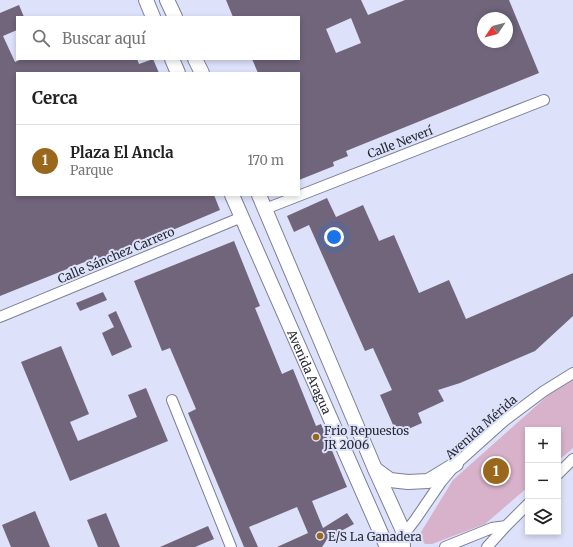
<!DOCTYPE html>
<html lang="es">
<head>
<meta charset="utf-8">
<style>
	body { margin:0; font-family:Merriweather,serif; background:#f6f6f6; color:#222 }
	.controls { position:absolute; right:12px; bottom:12px; display:grid; overflow:hidden; border-radius:0px; box-shadow:0 2px 6px #0003 }
	.controls button { width:36px; height:36px; display:grid; place-items:center; padding:0; border:0; border-bottom:1px solid #e0e0e0; background:#fff; color:#222; font:20px sans-serif }
	.compass { position:absolute; left:477px; top:12px; width:36px; height:36px; border-radius:50%; background:#fff; box-shadow:0 2px 6px #0003; rotate:235deg }
	.you { position:absolute; left:334px; top:237px; width:14px; height:14px; margin:-10px; border:3px solid #fff; border-radius:50%; background:#1a73e8; box-shadow:0 0 0 6px #1a73e833 }
	.badge { display:grid; place-items:center; width:26px; height:26px; border-radius:50%; background:#9a681c; color:#fff; font-size:13px; font-weight:700 }
	.pin { position:absolute; translate:-50% -50%; border:2px solid #fff; box-shadow:0 1px 4px #0006 }
	.list { margin:0; padding:0; list-style:none }
	h2 { display:flex; justify-content:space-between; align-items:center; height:52px; margin:0; padding:0 16px; font-size:17px }
	h2 small { font-size:13px; font-weight:400; color:#767676 }
	.list li { display:grid; grid-template-columns:26px 1fr auto; gap:12px; align-items:center; box-sizing:border-box; height:72px; padding:0 16px; border-top:1px solid #e0e0e0 }
	.list b { display:block; font-size:15px; white-space:nowrap }
	.list p { margin:0; font-size:13px; white-space:nowrap; color:#767676 }
	.list em { font-size:13px; font-style:normal; color:#767676 }
	.icon { flex:none; width:22px; height:22px; fill:none; stroke:currentColor; stroke-width:2; stroke-linecap:round; stroke-linejoin:round }
	.map { position:relative; flex:none; width:573px; height:547px; overflow:hidden }
	.search { position:absolute; background:#fff; box-shadow:0 2px 6px #0003; left:16px; top:16px; width:284px; height:44px; display:flex; align-items:center; gap:10px; box-sizing:border-box; padding:0 14px; border-radius:0px; color:#767676; font-size:15px }
	.panel { position:absolute; background:#fff; box-shadow:0 2px 6px #0003; left:16px; top:72px; width:284px; height:124px; border-radius:0px }
	.map>svg:first-child { display:block }
	.green { fill:#d8b2ca }
	.building { fill:#70657a; fill-rule:evenodd }
	.lines { fill:none; stroke-linecap:round; stroke-linejoin:round }
	.street-casing { stroke:#7c7f96; stroke-width:12 }
	.secondary-casing { stroke:#7c7f96; stroke-width:16 }
	.street { stroke:#fff; stroke-width:10 }
	.secondary { stroke:#fff; stroke-width:14 }
	.poi-dot { fill:#9a681c; stroke:#dde1fa; stroke-width:1.5 }
	.labels { text-anchor:middle; dominant-baseline:central; stroke-width:4; stroke-linejoin:round; paint-order:stroke }
	.street-label { font-size:12px; fill:#282a33; stroke:#dde1fa }
	.poi-label { font-size:12px; fill:#282a33; stroke:#dde1fa; text-anchor:start }
</style>
</head>
<body>
<div class="map">
<svg width="573" height="547" viewBox="0 0 573 547">
	<rect width="100%" height="100%" fill="#dde1fa"/>
	<path class="green" d="M 573,379 L 573,448 L 558,461 L 558,430 L 528,430 L 528,487 L 485,524 L 432,544 L 425,544 L 421,539 L 421,532 L 453,480 L 553,391 Z"/>
	<path class="building" d="M 226,0 L 361,0 L 368,15 L 405,0 L 509,0 L 539,73 L 346,151 L 348,156 L 333,162 L 334,166 L 299,180 L 299,73 L 258,73 L 252,59 L 299,59 L 299,17 L 233,17 ZM 351,18 L 361,43 L 336,53 L 326,29 ZM 483,18 L 507,18 L 507,42 L 483,42 Z
		M 19,5 L 24,17 L 17,17 L 17,30 L 3,36 L 15,62 L 22,59 L 137,59 L 139,64 L 153,59 L 159,73 L 17,73 L 17,195 L 214,195 L 220,210 L 99,261 L 97,257 L 0,296 L 0,13 Z
		M 327,198 L 336,217 L 363,205 L 379,241 L 394,235 L 419,293 L 449,280 L 466,319 L 573,273 L 573,316 L 535,351 L 460,383 L 438,390 L 444,401 L 418,413 L 422,423 L 397,434 L 380,395 L 392,390 L 373,348 L 365,351 L 309,225 L 294,232 L 287,216 Z
		M 234,241 L 260,306 L 255,308 L 282,374 L 293,369 L 316,426 L 321,424 L 347,487 L 312,501 L 323,528 L 347,513 L 354,524 L 328,538 L 322,547 L 277,547 L 308,533 L 297,507 L 249,527 L 258,547 L 244,547 L 188,413 L 196,409 L 170,348 L 162,351 L 134,281 Z
		M 103,292 L 107,300 L 80,311 L 76,303 Z
		M 116,311 L 132,347 L 112,356 L 102,333 L 114,327 L 108,315 Z
		M 61,346 L 89,414 L 70,422 L 78,441 L 137,417 L 128,395 L 146,388 L 168,441 L 70,481 L 21,362 Z
		M 35,511 L 50,547 L 11,547 L 2,525 Z
		M 106,513 L 120,547 L 98,547 L 87,520 Z
		M 208,526 L 214,539 L 195,547 L 160,547 Z"/>
	<g class="lines">
		<g class="street-casing">
			<path id="street" d="M 265,209 L 544,100
				M 0,317 L 242,217
				M 172,400 L 231,547
				M 558,474 L 573,459
				M 404,533 L 405,547
				M 394,547 L 415,520 L 441,482 L 456,464 L 504,421 L 544,391 L 573,373
				M 445,547 L 492,528 L 506,526
				M 487,547 L 506,526 L 528,504"/>
		</g>
		<g class="secondary-casing">
			<g id="secondary">
				<path d="M 146,0 L 153,17"/>
				<path d="M 167,0 L 175,17"/>
				<path d="M 172,59 L 178,73"/>
				<path d="M 195,59 L 202,73"/>
				<path id="s1" d="M 232,195 L 387,547"/>
				<path d="M 259,195 L 375,469 L 404,533"/>
				<path d="M 375,469 L 390,480 L 408,482 L 428,481 L 456,464"/>
			</g>
		</g>
		<use href="#street" class="street"/>
		<use href="#secondary" class="secondary"/>
	</g>
	<g class="poi-dot">
		<circle cx="316" cy="437" r="4"/>
		<circle cx="320" cy="536" r="4"/>
	</g>
	<g class="labels">
		<g class="street-label">
			<text transform="translate(400 142) rotate(-21)">Calle Neverí</text>
			<text transform="translate(116 255) rotate(-23)">Calle Sánchez Carrero</text>
			<text stroke="none"><textPath href="#s1" startOffset="193">Avenida Aragua</textPath></text>
			<text transform="translate(481 427) rotate(-41)">Avenida Mérida</text>
		</g>
		<g class="poi-label">
			<text x="324" y="430">Frio Repuestos<tspan x="324" dy="14">JR 2006</tspan></text>
			<text x="328" y="536">E/S La Ganadera</text>
		</g>
	</g>
</svg>
<div class="controls">
<button>+</button>
<button>−</button>
<button><svg class="icon" aria-label="layers" viewBox="0 0 24 24"><path d="M12 4l9 5-9 5-9-5zM3 14l9 5 9-5"/></svg></button>
</div>
<svg class="compass" viewBox="-18 -18 36 36"><path d="M0-13l5 13h-10z" fill="#e53935"/><path d="M0 13l5-13h-10z" fill="#767676"/></svg>
<div class="you"></div>
<div class="pin badge" style="left:496px;top:471px">1</div>
<div class="search"><svg class="icon" aria-label="search" viewBox="0 0 24 24"><circle cx="10" cy="10" r="6"/><path d="M15 15l6 6"/></svg>Buscar aquí</div>
<section class="panel">
<h2>Cerca<small></small></h2>
<ul class="list">
<li><span class="badge">1</span><div><b>Plaza El Ancla</b><p>Parque</p></div><em>170 m</em></li>
</ul>
</section>
</div>
</body>
</html>
